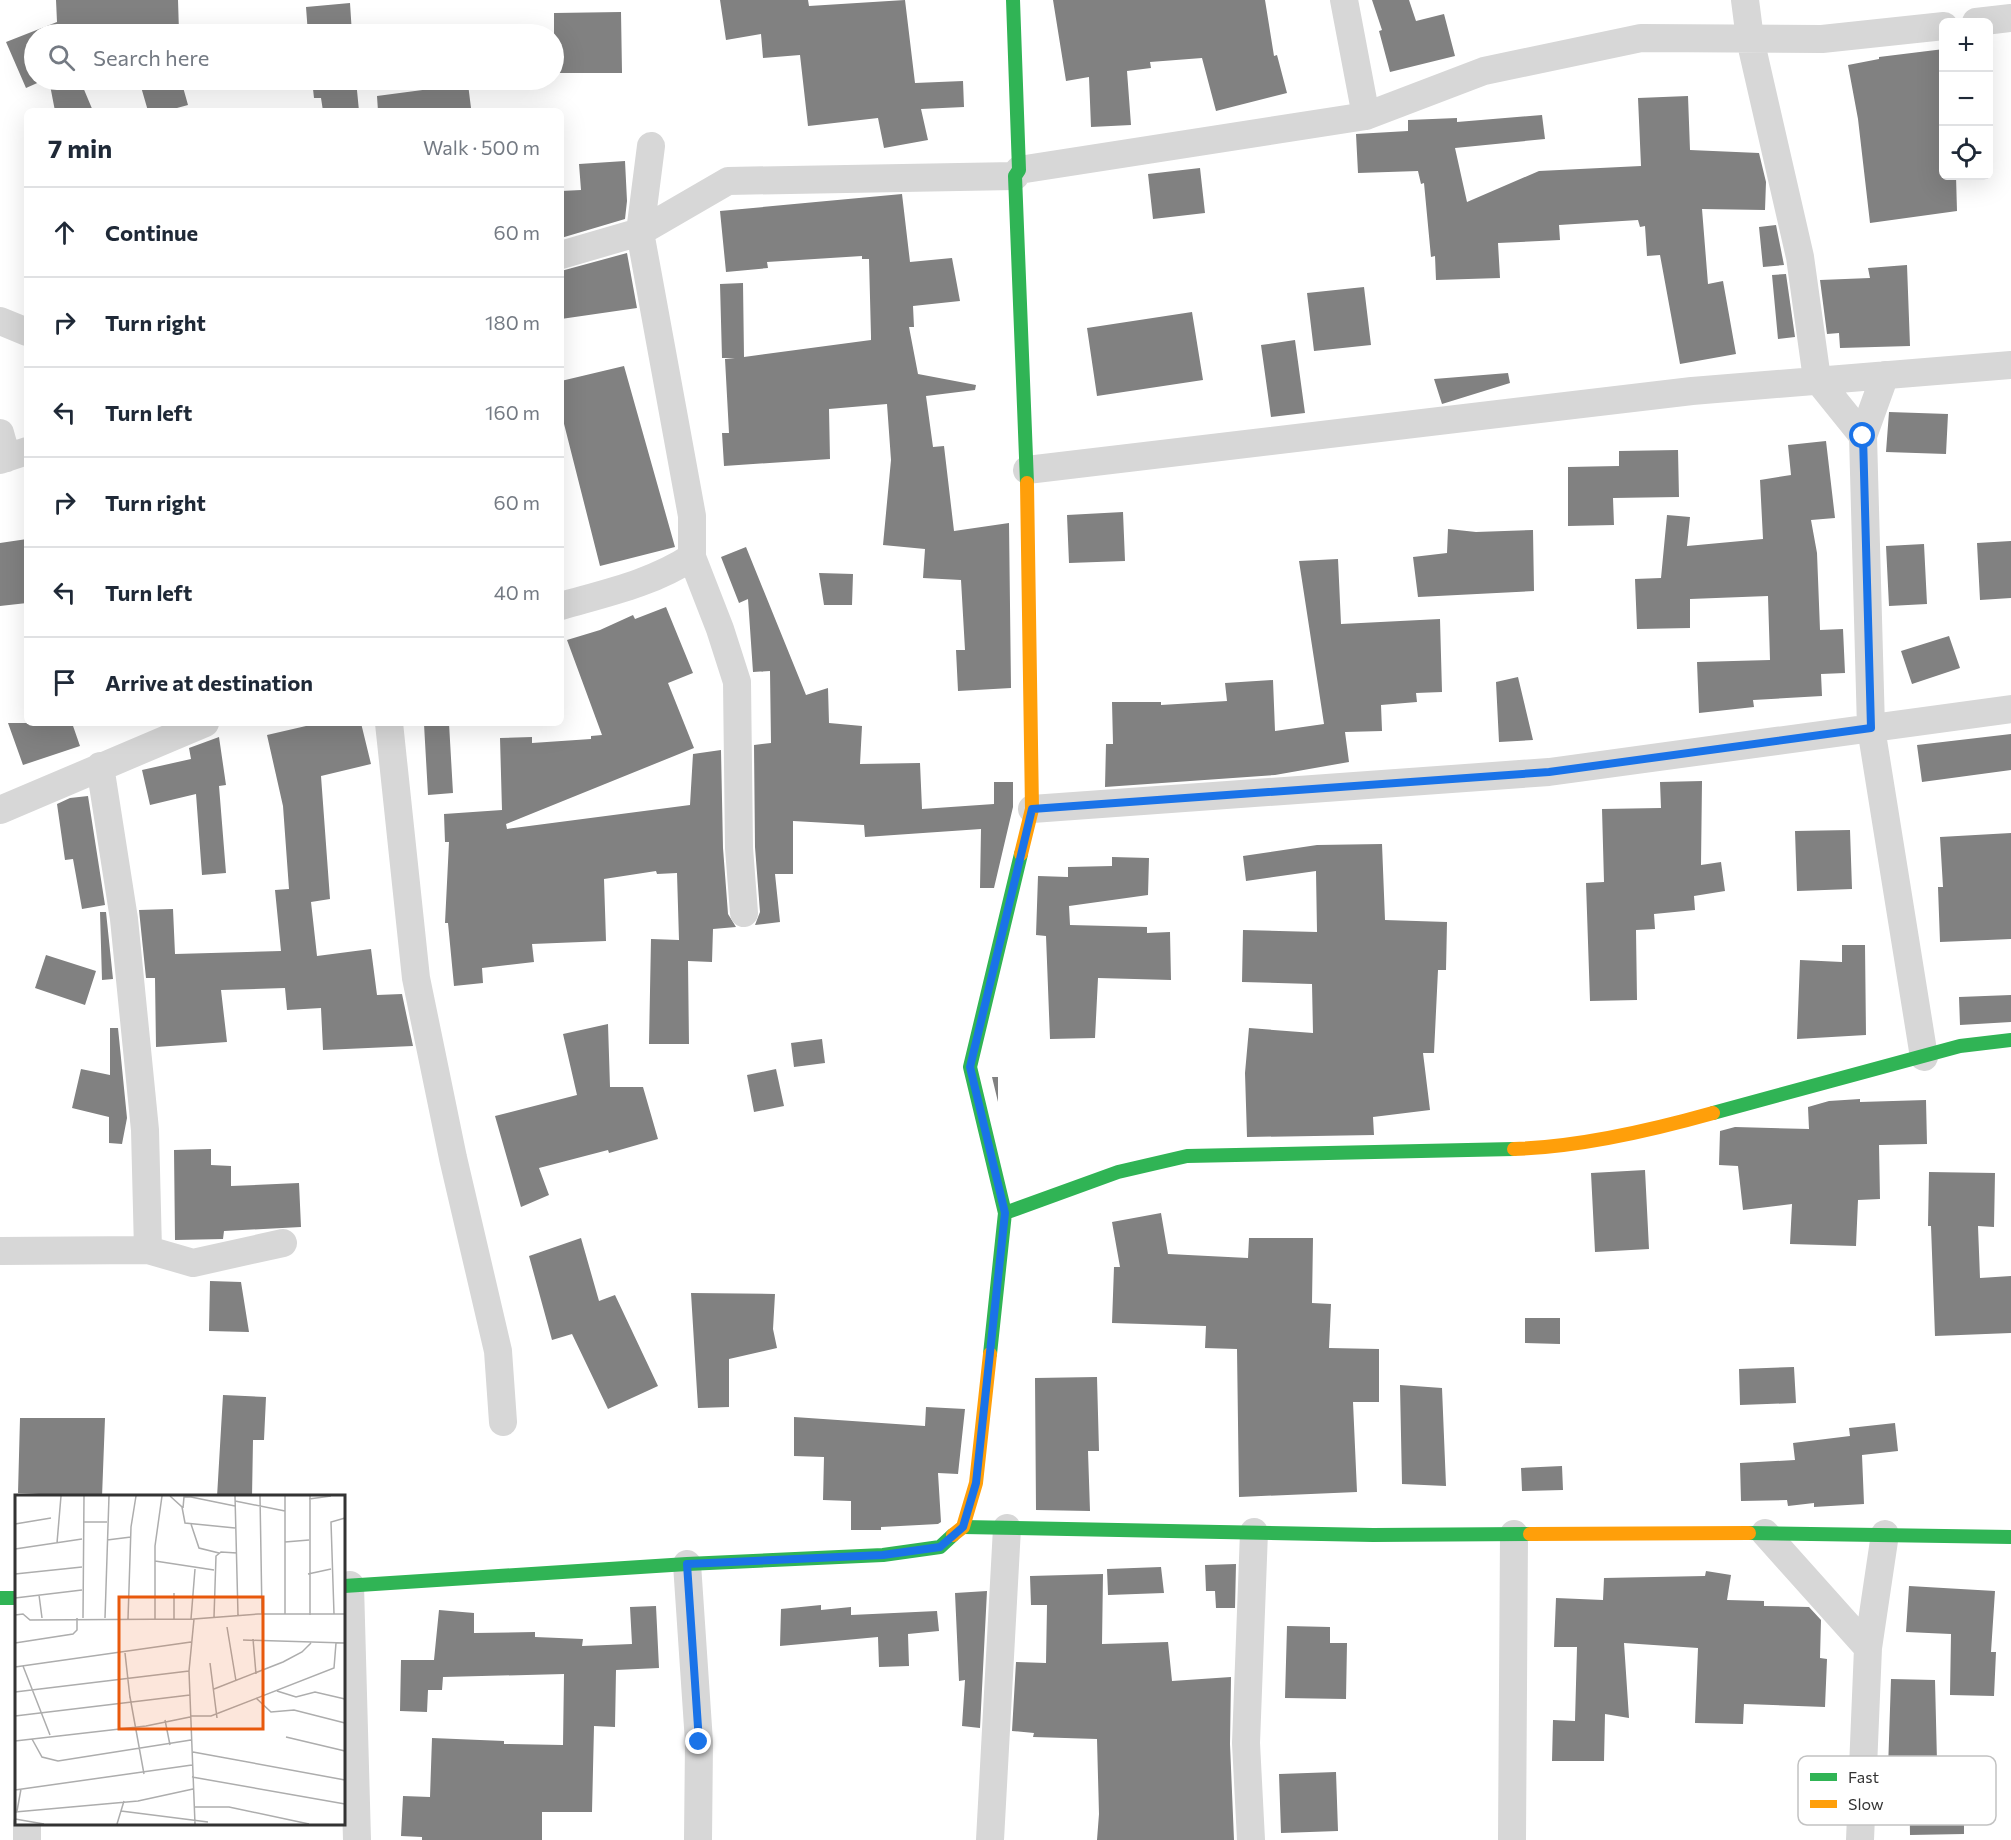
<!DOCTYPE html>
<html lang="en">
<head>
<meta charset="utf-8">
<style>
	body { margin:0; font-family:Commissioner,sans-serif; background:#f6f6f7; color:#1f2937 }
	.controls { position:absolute; right:18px; top:18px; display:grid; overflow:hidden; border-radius:9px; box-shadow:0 6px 24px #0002 }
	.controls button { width:54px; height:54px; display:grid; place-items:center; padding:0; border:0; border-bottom:2px solid #e0e1e3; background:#fff; color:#1f2937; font:30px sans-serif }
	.stop { position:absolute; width:18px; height:18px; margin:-14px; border:4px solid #1a73e8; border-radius:50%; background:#fff }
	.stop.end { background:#1a73e8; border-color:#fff; box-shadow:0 2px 6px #0008 }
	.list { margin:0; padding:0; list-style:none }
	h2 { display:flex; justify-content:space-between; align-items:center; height:78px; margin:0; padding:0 24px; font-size:26px }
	h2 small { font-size:20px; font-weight:400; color:#747a83 }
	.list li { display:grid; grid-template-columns:39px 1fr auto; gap:18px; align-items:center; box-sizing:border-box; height:90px; padding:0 24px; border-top:2px solid #e0e1e3 }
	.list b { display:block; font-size:22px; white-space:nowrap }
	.list em { font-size:20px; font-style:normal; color:#747a83 }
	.icon { flex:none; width:33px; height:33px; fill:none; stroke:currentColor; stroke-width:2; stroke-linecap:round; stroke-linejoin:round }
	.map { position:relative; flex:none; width:2011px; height:1840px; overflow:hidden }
	.search { position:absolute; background:#fff; box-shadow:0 6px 24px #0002; left:24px; top:24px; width:540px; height:66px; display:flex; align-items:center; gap:15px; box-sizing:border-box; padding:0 21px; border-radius:33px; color:#747a83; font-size:22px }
	.panel { position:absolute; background:#fff; box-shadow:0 6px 24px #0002; left:24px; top:108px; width:540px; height:618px; border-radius:9px }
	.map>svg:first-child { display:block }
	.building { fill:#818181 }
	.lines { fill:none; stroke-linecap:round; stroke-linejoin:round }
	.street { stroke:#d7d7d7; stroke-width:28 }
	.fast { stroke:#30b455; stroke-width:14 }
	.slow { stroke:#ff9f0a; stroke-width:14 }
	.route { stroke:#1a73e8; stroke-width:8 }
	.inset-road { fill:none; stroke:#adadad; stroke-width:1.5 }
	.view { fill:#e8590c; fill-opacity:0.15; stroke:#e8590c; stroke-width:3 }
	.inset-edge { fill:none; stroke:#333; stroke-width:3 }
	.key { fill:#fff; stroke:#c2c2c2; stroke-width:1.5 }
	.key-label { font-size:16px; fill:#333 }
</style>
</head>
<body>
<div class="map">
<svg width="2011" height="1840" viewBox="0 0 2011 1840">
	<rect width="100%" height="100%" fill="#fff"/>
	<path class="building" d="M 56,0 L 178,0 L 179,32 L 34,34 L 34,80 L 44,80 L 26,88 L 6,42 L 57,22 Z
		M 720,0 L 808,0 L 809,6 L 905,0 L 915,83 L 963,81 L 964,107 L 921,109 L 928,140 L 884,148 L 878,118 L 808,126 L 800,55 L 763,58 L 761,34 L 726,40 Z
		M 1053,0 L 1265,0 L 1274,56 L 1277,55 L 1287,93 L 1216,111 L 1202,58 L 1150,62 L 1151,68 L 1127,71 L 1131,125 L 1091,127 L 1089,77 L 1066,81 Z
		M 1372,0 L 1409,0 L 1416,21 L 1444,14 L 1455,56 L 1390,72 L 1379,31 L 1382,30 Z
		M 350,3 L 352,34 L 308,34 L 306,7 Z
		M 621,12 L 622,73 L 554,73 L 554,13 Z
		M 1944,49 L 1944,176 L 1956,176 L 1957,211 L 1870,223 L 1858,119 L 1848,65 L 1879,59 L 1879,57 Z
		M 49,80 L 80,80 L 93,111 L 55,111 Z
		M 139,80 L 181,80 L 188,105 L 166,111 L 148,111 Z
		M 312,80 L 356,80 L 359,111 L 323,111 L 321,98 L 314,98 Z
		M 468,84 L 471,108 L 447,111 L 378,111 L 377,96 Z
		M 1688,96 L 1690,150 L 1759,153 L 1766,182 L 1765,210 L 1702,209 L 1708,284 L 1723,281 L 1736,354 L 1680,364 L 1660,255 L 1647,256 L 1645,226 L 1640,227 L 1638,220 L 1559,225 L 1560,240 L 1498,243 L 1500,278 L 1436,280 L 1435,256 L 1431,257 L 1424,183 L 1421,184 L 1418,171 L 1358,173 L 1356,134 L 1408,131 L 1408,120 L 1457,118 L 1457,122 L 1542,115 L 1545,139 L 1455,148 L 1467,202 L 1539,171 L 1641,166 L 1638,98 Z
		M 625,161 L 627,201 L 625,219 L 561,238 L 561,191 L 581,190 L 579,164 Z
		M 1200,168 L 1205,213 L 1153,219 L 1148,174 Z
		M 902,194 L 910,262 L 952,258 L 960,301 L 913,306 L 914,327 L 909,327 L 918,374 L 976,385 L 975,390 L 926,396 L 933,447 L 944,446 L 954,531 L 1009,523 L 1011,688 L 958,691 L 956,650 L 965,650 L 961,580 L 923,578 L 925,549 L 883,545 L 891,460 L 887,404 L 829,409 L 830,459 L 724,466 L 722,433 L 729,433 L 725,359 L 735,358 L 722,358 L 720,284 L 743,283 L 744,357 L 871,340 L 871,336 L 869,259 L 862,259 L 862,256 L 767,262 L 768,268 L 726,272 L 720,211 Z
		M 1776,225 L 1784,265 L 1763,267 L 1759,227 Z
		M 627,253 L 637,308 L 561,319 L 561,271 Z
		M 1907,265 L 1910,346 L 1840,348 L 1839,333 L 1827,334 L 1820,280 L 1870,278 L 1868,268 Z
		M 1786,274 L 1795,337 L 1778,339 L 1772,275 Z
		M 1364,287 L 1371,345 L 1314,351 L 1307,293 Z
		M 1192,312 L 1203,380 L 1097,396 L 1087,328 Z
		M 1295,340 L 1305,413 L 1271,417 L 1261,345 Z
		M 624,366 L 675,547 L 600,566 L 561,412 L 561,381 Z
		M 1508,373 L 1510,383 L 1442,404 L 1434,379 Z
		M 1889,412 L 1948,414 L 1946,454 L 1886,452 Z
		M 1826,441 L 1835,518 L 1811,520 L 1817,553 L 1820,630 L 1843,629 L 1845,673 L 1821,674 L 1822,696 L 1753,700 L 1754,707 L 1699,713 L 1697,662 L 1770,660 L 1768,596 L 1690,599 L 1690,628 L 1637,629 L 1635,579 L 1661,578 L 1667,515 L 1690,517 L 1687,546 L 1763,539 L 1760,480 L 1791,475 L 1788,445 Z
		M 1678,450 L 1679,497 L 1613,498 L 1614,525 L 1568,526 L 1568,467 L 1619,466 L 1619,451 Z
		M 1123,512 L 1125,561 L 1069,563 L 1067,515 Z
		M 1448,529 L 1476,532 L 1533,530 L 1534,591 L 1418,597 L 1413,557 L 1447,553 Z
		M 27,539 L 27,603 L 0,606 L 0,543 Z
		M 2011,541 L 2011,598 L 1980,600 L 1977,543 Z
		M 1924,544 L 1927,604 L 1889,606 L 1886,546 Z
		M 746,547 L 806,695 L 828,688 L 829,723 L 862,726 L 860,764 L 920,763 L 922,809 L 994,804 L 994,782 L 1013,782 L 1013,807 L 994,888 L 980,888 L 981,829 L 865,837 L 864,825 L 793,821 L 793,874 L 775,874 L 780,922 L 755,925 L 760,912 L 755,847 L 754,745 L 771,743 L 770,671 L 753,672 L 748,599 L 739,603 L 721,557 Z
		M 1338,559 L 1341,624 L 1440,619 L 1442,692 L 1416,693 L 1417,702 L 1381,705 L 1382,731 L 1345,732 L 1349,762 L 1275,775 L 1105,787 L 1106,744 L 1113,744 L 1112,702 L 1161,702 L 1161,705 L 1227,701 L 1225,683 L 1273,680 L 1275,731 L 1324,724 L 1299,561 Z
		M 819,573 L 853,574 L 852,605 L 824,605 Z
		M 666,607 L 693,673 L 668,683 L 694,748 L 506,824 L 507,829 L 690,805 L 693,754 L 721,750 L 723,848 L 728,914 L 736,927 L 713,929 L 712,962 L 688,961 L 689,1044 L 649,1044 L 651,939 L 679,940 L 677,873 L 657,874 L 656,871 L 604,879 L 606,941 L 532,944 L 534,962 L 482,968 L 483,983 L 454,986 L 448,923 L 445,923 L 449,842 L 445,842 L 444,814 L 502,810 L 500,738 L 532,737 L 532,743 L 591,739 L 591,736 L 602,735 L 567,640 L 600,630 L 633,615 L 635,619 Z
		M 1949,636 L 1960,668 L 1912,684 L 1901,651 Z
		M 1518,677 L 1533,740 L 1499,742 L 1496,682 Z
		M 8,723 L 72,723 L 80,746 L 23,765 Z
		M 319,723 L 361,723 L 371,764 L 321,776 L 330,899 L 311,902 L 317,956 L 371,949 L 377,995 L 402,994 L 413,1046 L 323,1050 L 321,1008 L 287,1010 L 285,988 L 221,990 L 227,1042 L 156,1047 L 155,978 L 146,978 L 139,910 L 173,909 L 175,954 L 281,951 L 275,890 L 289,889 L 283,806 L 267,735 Z
		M 449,723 L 453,793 L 428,795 L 424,724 Z
		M 2011,734 L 2011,770 L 1922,782 L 1917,745 Z
		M 219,737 L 226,785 L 219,786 L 226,873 L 202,875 L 196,794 L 150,805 L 142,770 L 191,759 L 189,748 Z
		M 1702,781 L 1701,865 L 1721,862 L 1725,891 L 1694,896 L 1695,910 L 1654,914 L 1655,929 L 1636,930 L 1637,1000 L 1590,1001 L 1586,883 L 1604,882 L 1602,809 L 1661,808 L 1660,782 Z
		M 88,796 L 105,905 L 82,909 L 73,859 L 65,860 L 57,804 L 70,798 Z
		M 1850,830 L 1852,889 L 1797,891 L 1795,831 Z
		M 2011,833 L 2011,939 L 1940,942 L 1938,887 L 1943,887 L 1940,837 Z
		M 1382,844 L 1385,920 L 1447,922 L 1446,970 L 1438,970 L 1434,1053 L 1423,1053 L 1430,1110 L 1373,1117 L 1374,1135 L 1247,1137 L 1245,1073 L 1249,1028 L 1313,1033 L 1312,984 L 1242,982 L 1243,930 L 1317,932 L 1316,871 L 1246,881 L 1243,856 L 1317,845 Z
		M 1112,857 L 1149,858 L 1148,895 L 1069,906 L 1070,925 L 1147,927 L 1147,933 L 1170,932 L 1171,980 L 1098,978 L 1095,1038 L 1050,1039 L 1046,936 L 1036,935 L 1038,876 L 1068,877 L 1068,867 L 1112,866 Z
		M 100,912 L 106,912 L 113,979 L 102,980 Z
		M 1842,945 L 1865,945 L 1866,1035 L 1797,1039 L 1800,960 L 1842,962 Z
		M 46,955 L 96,971 L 85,1005 L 35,988 Z
		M 2011,995 L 2011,1022 L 1960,1025 L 1959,997 Z
		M 608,1024 L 610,1087 L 643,1087 L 658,1139 L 609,1153 L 608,1150 L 539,1168 L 549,1195 L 521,1207 L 495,1116 L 577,1095 L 563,1034 Z
		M 110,1028 L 118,1028 L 127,1118 L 122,1144 L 109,1143 L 109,1117 L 72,1108 L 81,1069 L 110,1075 Z
		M 822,1039 L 825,1063 L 794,1067 L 791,1043 Z
		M 776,1069 L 784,1106 L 754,1112 L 747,1075 Z
		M 992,1077 L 998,1077 L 998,1102 Z
		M 1860,1099 L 1860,1102 L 1926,1100 L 1927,1144 L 1879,1145 L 1880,1199 L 1858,1200 L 1856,1246 L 1790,1244 L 1792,1204 L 1743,1210 L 1738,1166 L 1719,1165 L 1720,1131 L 1735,1127 L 1809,1129 L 1808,1107 L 1829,1101 Z
		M 211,1149 L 211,1165 L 231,1166 L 231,1186 L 299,1183 L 301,1227 L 224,1231 L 223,1239 L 175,1240 L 174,1150 Z
		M 1645,1170 L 1649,1249 L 1595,1252 L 1591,1173 Z
		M 1929,1172 L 1995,1173 L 1994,1227 L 1978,1226 L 1980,1278 L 2011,1276 L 2011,1333 L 1935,1336 L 1931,1226 L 1928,1226 Z
		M 1161,1213 L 1168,1254 L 1248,1258 L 1249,1238 L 1313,1238 L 1312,1303 L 1331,1304 L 1329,1348 L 1379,1349 L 1379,1402 L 1353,1402 L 1357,1492 L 1239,1497 L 1237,1349 L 1205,1348 L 1206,1326 L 1112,1323 L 1114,1267 L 1120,1267 L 1112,1222 Z
		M 581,1238 L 599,1301 L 615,1295 L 658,1386 L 608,1409 L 572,1334 L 552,1340 L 529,1256 Z
		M 210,1281 L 241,1282 L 249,1332 L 209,1331 Z
		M 691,1293 L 775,1294 L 773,1329 L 777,1348 L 729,1359 L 729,1407 L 698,1408 Z
		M 1525,1318 L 1560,1318 L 1560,1344 L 1525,1343 Z
		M 1794,1367 L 1796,1403 L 1740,1405 L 1739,1369 Z
		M 1097,1377 L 1099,1451 L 1088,1451 L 1090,1511 L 1036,1510 L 1035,1378 Z
		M 1400,1385 L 1442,1388 L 1446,1486 L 1402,1484 Z
		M 223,1395 L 266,1397 L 264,1440 L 253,1440 L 252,1497 L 217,1497 Z
		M 926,1407 L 965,1409 L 958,1474 L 938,1473 L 941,1522 L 938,1524 L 881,1527 L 881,1530 L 851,1530 L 851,1501 L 823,1500 L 824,1457 L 794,1456 L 794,1417 L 925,1426 Z
		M 20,1418 L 105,1418 L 102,1497 L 18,1493 Z
		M 1895,1423 L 1898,1451 L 1862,1455 L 1864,1504 L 1814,1507 L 1814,1503 L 1788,1506 L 1787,1500 L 1741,1501 L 1740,1463 L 1795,1460 L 1793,1443 L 1850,1436 L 1849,1428 Z
		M 1562,1466 L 1563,1490 L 1522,1491 L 1521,1468 Z
		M 1236,1564 L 1235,1608 L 1216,1608 L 1215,1591 L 1206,1591 L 1205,1565 Z
		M 1161,1567 L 1164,1593 L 1108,1595 L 1107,1569 Z
		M 1706,1571 L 1731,1575 L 1727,1600 L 1764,1601 L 1764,1606 L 1809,1607 L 1821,1620 L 1820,1658 L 1827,1659 L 1825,1707 L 1744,1704 L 1743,1724 L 1695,1723 L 1698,1648 L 1624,1643 L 1629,1718 L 1605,1714 L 1604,1761 L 1552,1761 L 1553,1720 L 1575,1721 L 1577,1647 L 1554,1647 L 1556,1598 L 1603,1600 L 1604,1578 L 1705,1576 Z
		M 1103,1574 L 1102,1644 L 1168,1642 L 1172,1681 L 1231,1677 L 1230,1744 L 1234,1840 L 1097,1840 L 1099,1814 L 1097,1739 L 1033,1737 L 1034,1733 L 1012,1731 L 1016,1662 L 1046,1663 L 1047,1605 L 1031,1605 L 1030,1576 Z
		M 1909,1586 L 1995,1591 L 1991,1652 L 1996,1652 L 1994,1696 L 1950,1695 L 1951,1634 L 1906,1632 Z
		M 987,1591 L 980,1728 L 962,1726 L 965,1680 L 959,1681 L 955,1593 Z
		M 821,1605 L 821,1610 L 851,1607 L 851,1615 L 937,1611 L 939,1631 L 908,1634 L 909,1666 L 879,1667 L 878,1637 L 780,1646 L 781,1609 Z
		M 656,1606 L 659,1668 L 616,1670 L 615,1727 L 594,1726 L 592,1812 L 542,1812 L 542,1840 L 422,1840 L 422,1837 L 401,1836 L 403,1796 L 430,1797 L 432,1738 L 504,1741 L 504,1744 L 563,1745 L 564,1674 L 443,1677 L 442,1690 L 428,1690 L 427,1712 L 400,1711 L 401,1660 L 434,1660 L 439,1610 L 474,1613 L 474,1633 L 535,1632 L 535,1637 L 583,1639 L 582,1646 L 632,1644 L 630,1607 Z
		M 1287,1626 L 1330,1627 L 1330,1643 L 1347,1643 L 1346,1699 L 1285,1698 Z
		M 1891,1679 L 1935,1680 L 1938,1802 L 1964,1802 L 1964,1834 L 1910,1835 L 1909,1769 L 1888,1769 Z
		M 1336,1772 L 1338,1831 L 1281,1833 L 1279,1774 Z"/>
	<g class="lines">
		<path class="street" d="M 1344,0 L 1366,116
			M 1745,0 L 1750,39 L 1800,257 L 1817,379 L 1863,436
			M 1976,22 L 2011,18
			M 651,146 L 640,232 L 692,516 L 692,557 L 720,629 L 737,682 L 739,848 L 744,913
			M 1019,170 L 1366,116 L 1484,71 L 1641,38 L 1822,39 L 1944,26
			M 561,255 L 640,232 L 728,181 L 1015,176
			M 0,321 L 27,332
			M 1885,375 L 1863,436 L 1871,728 L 1924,1057
			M 0,433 L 7,458
			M 0,460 L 27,451
			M 1027,470 L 1692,391 L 2011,365
			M 561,606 C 606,593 653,583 692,557
			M 389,723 L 416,978 L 453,1158 L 498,1351 L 503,1422
			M 100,766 L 124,919 L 145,1130 L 148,1250
			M 1032,809 L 1549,772 L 2011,709
			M 0,810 L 205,723
			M 0,1251 L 148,1250 L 193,1263 L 283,1243
			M 1765,1533 L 1868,1648
			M 687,1564 L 699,1742 L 698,1840
			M 350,1585 L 357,1840
			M 27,1824 L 27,1840
			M 990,1840 L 1007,1528
			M 1251,1840 L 1246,1743 L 1254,1532
			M 1512,1840 L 1514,1534
			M 1860,1840 L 1868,1648 L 1885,1534"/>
		<path class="fast" d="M 1013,0 L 1019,170 L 1015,176 L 1027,483
			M 1713,1113 L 1960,1046 L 2011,1040
			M 1005,1213 L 1118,1172 L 1187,1156 L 1514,1149
			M 990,1354 L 1005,1213 L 970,1067 L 1021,854
			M 963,1527 L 1373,1535 L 1530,1534
			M 1749,1533 L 2011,1537
			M 344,1586 L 687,1564 L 883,1555 L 940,1547 L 953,1535
			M 0,1598 L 16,1598"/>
		<path class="slow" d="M 1021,854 L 1032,809 L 1027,483
			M 1514,1149 C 1580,1147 1649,1131 1713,1113
			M 1530,1534 L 1749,1533
			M 953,1535 L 963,1527 L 976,1483 L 990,1354"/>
	</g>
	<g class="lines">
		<path class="route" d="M 699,1742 L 687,1564 L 883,1555 L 940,1547 L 963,1527 L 976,1483 L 1005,1213 L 970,1067 L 1032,809 L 1549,772 L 1871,728 L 1863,436"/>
	</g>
	<g transform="translate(15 1495)">
		<rect width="330" height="330" fill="#fff"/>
		<path class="inset-road" d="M 155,1 L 167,12 L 170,28 L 220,33M 220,1 L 223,120M 245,1 L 247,119M 295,1 L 295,120M 294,4 L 316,1M 220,6 L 270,16M 168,13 L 169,2 L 176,2 L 220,11M 68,27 L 92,27M 0,29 L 36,23M 176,29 L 184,53 L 204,58M 92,45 L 116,42M 270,47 L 294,45M 42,48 L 46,1M 0,54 L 67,44M 140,66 L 199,75M 0,79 L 67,72M 293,79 L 316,74M 159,98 L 159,124M 24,100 L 27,123M 0,103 L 67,95M 270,119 L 270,1M 319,119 L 316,27 L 330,23M 0,120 L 8,119 L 15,125 L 179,124M 199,122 L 201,61 L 206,57 L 222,58M 68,123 L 69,1M 90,123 L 94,1M 113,124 L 116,32 L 121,1M 140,124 L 140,51 L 147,1M 176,124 L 180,74M 212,132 L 221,186M 238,144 L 241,179M 228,145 L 330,148M 0,148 L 58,139 L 62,135 L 62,123M 110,158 L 115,203M 195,168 L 202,223M 8,171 L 35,240M 0,172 L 176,147M 199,194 L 268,167 L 287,157 L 296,148M 262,196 L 281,202 L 300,197 L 330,204M 0,197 L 174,176M 115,202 L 129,279M 241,203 L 256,217 L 279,215 L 330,228M 0,221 L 175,200M 176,221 L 196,221 L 319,173 L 321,148M 150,225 L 155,250M 271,242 L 330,256M 17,244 L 27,262 L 43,266 L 176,245M 0,246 L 131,231 L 175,222M 178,257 L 330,285M 177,282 L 330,309M 0,295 L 177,270M 180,312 L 214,312 L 294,329M 2,316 L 6,294M 106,316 L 193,327M 0,317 L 123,306 L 178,294M 0,324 L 29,329M 102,329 L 109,306M 180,329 L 174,176 L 179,124 L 243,119 L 330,119"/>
		<path class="view" d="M 104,102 L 248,102 L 248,234 L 104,234 Z"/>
		<rect width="330" height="330" class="inset-edge"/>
	</g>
	<rect x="1798" y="1756" width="198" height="69" rx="9" class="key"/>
	<rect x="1810" y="1773" width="27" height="8" fill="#30b455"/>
	<rect x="1810" y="1800" width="27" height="8" fill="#ff9f0a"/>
	<g class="key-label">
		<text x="1848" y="1783">Fast</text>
		<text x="1848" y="1810">Slow</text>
	</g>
</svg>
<div class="controls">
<button>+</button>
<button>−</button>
<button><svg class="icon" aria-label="locate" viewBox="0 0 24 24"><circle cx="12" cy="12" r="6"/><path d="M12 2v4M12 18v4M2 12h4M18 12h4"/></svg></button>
</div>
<div class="stop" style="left:1863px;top:436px"></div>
<div class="stop end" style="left:699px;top:1742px"></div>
<div class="search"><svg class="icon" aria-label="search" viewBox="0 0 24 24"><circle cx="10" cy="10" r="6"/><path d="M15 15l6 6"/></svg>Search here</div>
<section class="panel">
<h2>7 min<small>Walk · 500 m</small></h2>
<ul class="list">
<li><svg class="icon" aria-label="ahead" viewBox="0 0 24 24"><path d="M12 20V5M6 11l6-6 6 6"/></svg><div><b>Continue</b></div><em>60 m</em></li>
<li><svg class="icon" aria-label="right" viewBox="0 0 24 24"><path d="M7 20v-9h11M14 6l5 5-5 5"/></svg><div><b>Turn right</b></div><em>180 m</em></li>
<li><svg class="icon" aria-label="left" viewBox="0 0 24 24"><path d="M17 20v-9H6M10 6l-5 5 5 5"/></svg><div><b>Turn left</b></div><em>160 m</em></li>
<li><svg class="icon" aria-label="right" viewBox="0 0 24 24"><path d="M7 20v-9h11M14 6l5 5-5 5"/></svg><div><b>Turn right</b></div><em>60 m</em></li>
<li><svg class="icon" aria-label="left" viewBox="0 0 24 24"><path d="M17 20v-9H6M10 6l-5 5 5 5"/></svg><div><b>Turn left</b></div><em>40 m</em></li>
<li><svg class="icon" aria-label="arrive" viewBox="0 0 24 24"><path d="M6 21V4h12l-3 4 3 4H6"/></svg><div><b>Arrive at destination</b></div></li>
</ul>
</section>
</div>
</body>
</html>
